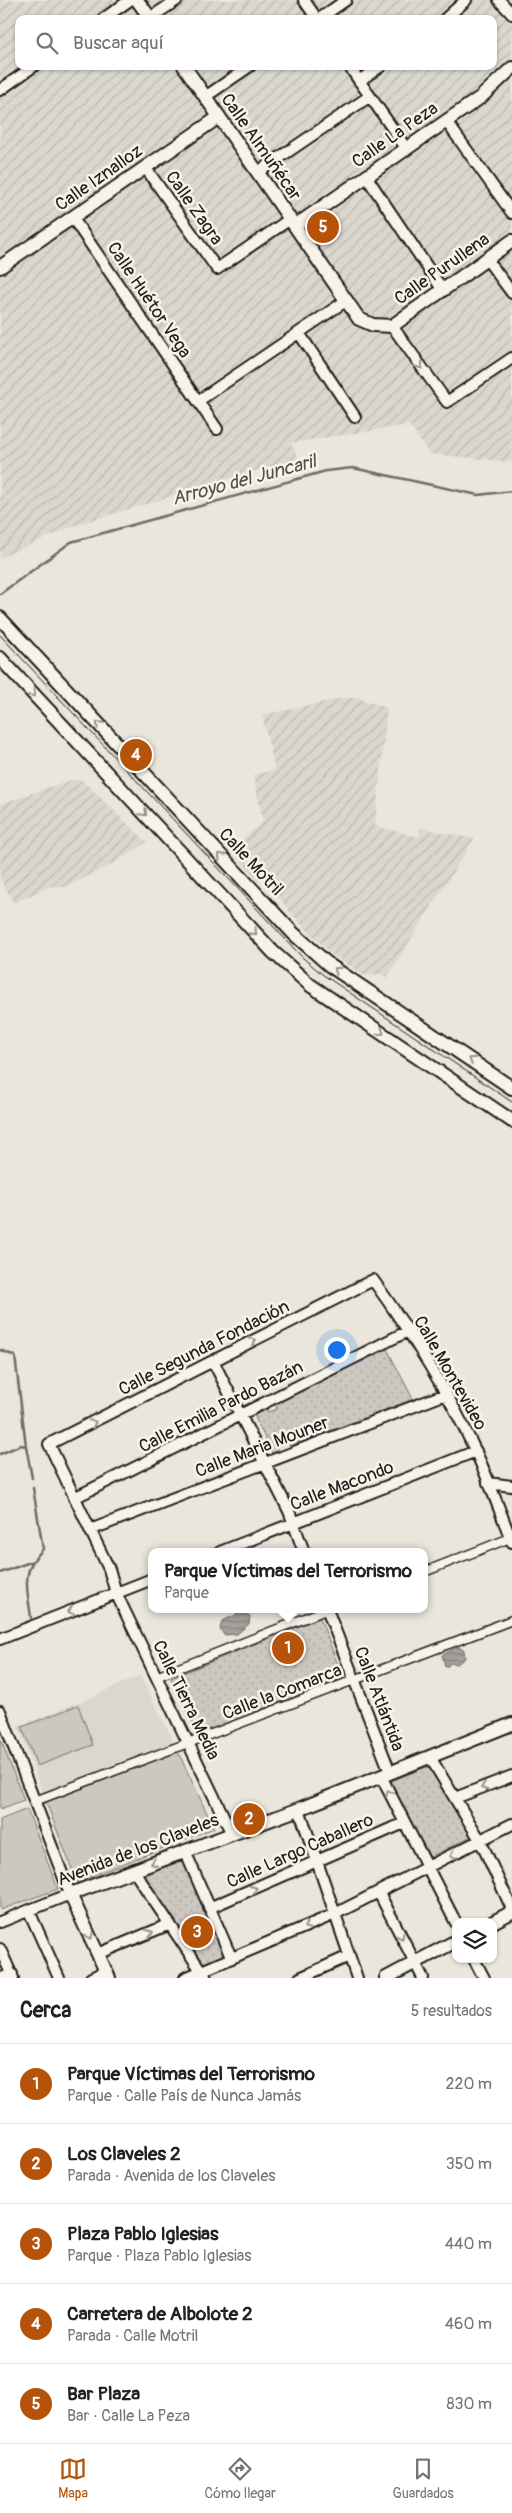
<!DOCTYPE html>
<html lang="es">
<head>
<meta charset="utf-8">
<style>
	body { margin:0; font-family:Pangolin,sans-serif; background:#f2f2f2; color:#202124 }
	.controls { position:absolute; right:15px; bottom:15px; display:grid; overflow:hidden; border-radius:10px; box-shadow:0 1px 4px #0004 }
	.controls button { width:45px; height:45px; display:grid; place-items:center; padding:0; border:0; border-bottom:1px solid #e0e0e0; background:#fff; color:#202124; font:25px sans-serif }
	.you { position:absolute; left:336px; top:1349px; width:18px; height:18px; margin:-12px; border:4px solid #fff; border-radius:50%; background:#1a73e8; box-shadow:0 0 0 8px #1a73e833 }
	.badge { display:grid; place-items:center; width:32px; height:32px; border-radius:50%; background:#b45309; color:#fff; font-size:16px; font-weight:700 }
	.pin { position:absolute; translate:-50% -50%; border:2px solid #fff; box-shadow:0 1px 5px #0006 }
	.popup { position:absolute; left:148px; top:1548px; width:280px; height:65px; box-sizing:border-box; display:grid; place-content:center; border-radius:10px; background:#fff; filter:drop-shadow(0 1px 4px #0005); font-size:16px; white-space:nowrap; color:#757577 }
	.popup b { font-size:19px; color:#202124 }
	.popup::after { content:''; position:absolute; left:50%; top:100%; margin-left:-10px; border:10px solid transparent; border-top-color:#fff }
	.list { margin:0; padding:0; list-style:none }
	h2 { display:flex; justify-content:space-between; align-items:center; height:65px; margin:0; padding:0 20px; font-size:21px }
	h2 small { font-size:16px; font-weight:400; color:#757577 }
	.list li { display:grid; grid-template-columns:32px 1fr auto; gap:15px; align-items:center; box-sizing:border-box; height:80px; padding:0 20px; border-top:1px solid #e0e0e0 }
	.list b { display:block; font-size:19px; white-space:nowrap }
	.list p { margin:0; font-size:16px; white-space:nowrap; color:#757577 }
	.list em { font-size:16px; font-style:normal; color:#757577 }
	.icon { flex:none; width:28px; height:28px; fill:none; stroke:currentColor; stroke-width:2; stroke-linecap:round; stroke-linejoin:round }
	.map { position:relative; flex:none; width:512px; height:1978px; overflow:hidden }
	.search { position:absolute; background:#fff; box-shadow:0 1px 4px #0004; left:15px; right:15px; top:15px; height:55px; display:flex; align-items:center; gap:12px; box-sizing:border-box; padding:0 18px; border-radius:10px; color:#757577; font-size:19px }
	.sheet { height:465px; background:#fff }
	nav { display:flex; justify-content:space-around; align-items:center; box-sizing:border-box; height:70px; border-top:1px solid #e0e0e0; background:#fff; font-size:14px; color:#757577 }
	nav a { display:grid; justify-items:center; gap:2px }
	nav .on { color:#b45309 }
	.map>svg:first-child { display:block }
	.built { fill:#dad7ce }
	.industrial { fill:url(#industrial-furrows); fill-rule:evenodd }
	.grass { fill:#ccc8c0; stroke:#74726e }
	.park { fill:url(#park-dots); stroke:#74726e }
	.water { fill:url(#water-rules); stroke:#6d6c68 }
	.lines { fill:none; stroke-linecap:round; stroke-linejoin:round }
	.stream { stroke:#6d6c68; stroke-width:2.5 }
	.pedestrian-casing { stroke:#1c1c1c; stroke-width:11 }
	.minor-casing { stroke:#1c1c1c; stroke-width:14 }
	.tertiary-casing { stroke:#1c1c1c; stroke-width:16 }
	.pedestrian { stroke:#f7f3e8; stroke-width:8 }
	.minor { stroke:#f7f3e8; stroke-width:10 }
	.tertiary { stroke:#f7f3e8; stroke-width:12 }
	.tram { stroke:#1c1c1c; stroke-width:1 }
	.oneway { stroke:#94928c }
	.labels { text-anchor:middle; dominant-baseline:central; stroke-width:5; stroke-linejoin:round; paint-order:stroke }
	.street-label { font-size:18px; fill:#1c1c1c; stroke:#f7f3e8 }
	.water-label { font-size:19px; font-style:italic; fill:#52514e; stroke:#f7f3e8 }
</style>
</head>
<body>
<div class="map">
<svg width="512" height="1978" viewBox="0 0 512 1978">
	<defs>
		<pattern id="industrial-furrows" width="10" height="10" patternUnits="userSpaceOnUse" patternTransform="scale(1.25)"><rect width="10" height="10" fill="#dad7ce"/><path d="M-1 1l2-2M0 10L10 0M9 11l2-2" fill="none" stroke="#bab8b0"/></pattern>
		<pattern id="park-dots" width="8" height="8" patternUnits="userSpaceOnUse" patternTransform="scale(1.25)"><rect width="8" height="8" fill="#ccc8c0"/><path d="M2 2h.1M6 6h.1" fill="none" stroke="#afaba4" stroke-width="1.8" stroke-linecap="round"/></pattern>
		<pattern id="water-rules" width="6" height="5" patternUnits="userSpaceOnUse" patternTransform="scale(1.25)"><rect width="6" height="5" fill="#a3a19a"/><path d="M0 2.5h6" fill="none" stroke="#84827d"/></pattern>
	</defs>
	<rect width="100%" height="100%" fill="#eae6dc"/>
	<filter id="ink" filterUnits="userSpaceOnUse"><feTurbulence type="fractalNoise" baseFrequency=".02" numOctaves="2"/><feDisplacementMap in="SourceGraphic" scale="10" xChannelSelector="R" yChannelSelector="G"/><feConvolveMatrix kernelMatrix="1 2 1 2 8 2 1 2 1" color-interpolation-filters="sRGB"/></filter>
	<g filter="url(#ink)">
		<path class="built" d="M 140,1675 L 175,1744 L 43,1794 L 18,1726 L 83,1701 Z"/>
		<path class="industrial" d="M 0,0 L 512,0 L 512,462 L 430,454 L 409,425 L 290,443 L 299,458 L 73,526 L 0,558 ZM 19,19 L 493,19 L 493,66 L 19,66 Z
			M 344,698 L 358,698 L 387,708 L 375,826 L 419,837 L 421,828 L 474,839 L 387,977 L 380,974 L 365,976 L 330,953 L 290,912 L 274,891 L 275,885 L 268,877 L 258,881 L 231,849 L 263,822 L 253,775 L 275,770 L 262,715 Z
			M 71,780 L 82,780 L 147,842 L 118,861 L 66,887 L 50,886 L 14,903 L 0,879 L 0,804 Z"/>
		<path class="grass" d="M 78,1705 L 93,1745 L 37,1766 L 22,1727 Z
			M 0,1738 L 24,1800 L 0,1809 Z
			M 178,1752 L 214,1828 L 77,1882 L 46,1802 Z
			M 27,1809 L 58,1889 L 0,1910 L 0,1820 Z"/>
		<path class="park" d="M 386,1347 L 413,1399 L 290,1446 L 287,1442 L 277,1446 L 278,1451 L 272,1453 L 253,1413 L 266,1407 L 268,1412 L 277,1409 L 275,1403 Z
			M 320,1618 L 343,1678 L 198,1734 L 171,1678 Z
			M 429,1766 L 472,1836 L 428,1858 L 389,1782 Z
			M 184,1860 L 226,1954 L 200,1966 L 142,1876 Z"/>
		<path class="water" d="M 243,1612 L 250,1616 L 249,1624 L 237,1634 L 224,1635 L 220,1629 L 222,1621 Z
			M 458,1647 L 464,1650 L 465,1658 L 457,1664 L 450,1663 L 448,1666 L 445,1666 L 442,1655 Z"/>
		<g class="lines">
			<path class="stream" d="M 0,594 L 71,542 L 326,471 L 353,468 L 478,495 L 512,491
				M 0,1350 L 15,1356 L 26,1446
				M 0,1454 L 21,1445 L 26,1446 L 32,1478
				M 33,1488 L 43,1549 L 33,1561
				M 0,1573 L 33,1561 C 22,1579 29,1598 31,1618"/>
			<g class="pedestrian-casing">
				<path id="pedestrian" d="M 424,1572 L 510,1538
					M 156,1677 L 328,1609
					M 35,1801 L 512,1620"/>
			</g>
			<g class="minor-casing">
				<path id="minor" d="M 304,0 L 317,19
					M 499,0 L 512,14
					M 150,18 L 177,0
					M 103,19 L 130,0
					M 319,19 L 346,0
					M 445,19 L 466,0
					M 349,66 L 406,148
					M 359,81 L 381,66
					M 0,90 L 34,66
					M 205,97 L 250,66
					M 446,121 L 512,213
					M 145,167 L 217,269 L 290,219
					M 258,172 L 370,96
					M 366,176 L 442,289
					M 72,217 L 217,429
					M 486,258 L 512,293
					M 392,326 L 447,402 L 512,358
					M 299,333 L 355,417
					M 198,401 L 347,300
					M 213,1361 L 289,1511 L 304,1552
					M 488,1483 L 512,1486
					M 74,1498 L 410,1330
					M 90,1530 L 446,1394
					M 220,1552 L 476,1451
					M 327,1609 L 390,1772
					M 0,1639 L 152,1579
					M 0,1711 L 70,1894 L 0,1922
					M 430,1757 L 480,1840 L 512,1909
					M 381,1776 L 456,1923
					M 455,1798 L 512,1776
					M 299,1809 L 357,1978
					M 232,1834 L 116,1593 L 109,1569 L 49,1444 L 373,1280 C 412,1334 447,1390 475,1450 C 489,1480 500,1512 512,1542
					M 185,1851 L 231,1957
					M 134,1871 L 206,1978
					M 379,1893 L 423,1978
					M 209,1908 L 404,1823
					M 29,1911 L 59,1978
					M 0,1949 L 13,1978
					M 98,1954 L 170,1924
					M 474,1959 L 484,1978
					M 2,1978 L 12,1974
					M 91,1978 L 106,1971
					M 185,1978 L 335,1914 L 512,1824
					M 300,1978 L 349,1956"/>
			</g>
			<g class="tertiary-casing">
				<path id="tertiary" d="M 137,0 L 151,19
					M 184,66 L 359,319 L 373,325 L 392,326 L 512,241
					M 295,226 L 481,97 L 512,68
					M 0,267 L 219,117
					M 0,618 L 293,933 L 329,965 L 512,1088
					M 0,658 L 273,952 L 310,985 L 512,1121
					M 493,1922 L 512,1912
					M 109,1978 L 70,1894 L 299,1809 L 512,1724
					M 386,1978 L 456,1941"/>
			</g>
			<use href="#pedestrian" class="pedestrian"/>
			<use href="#minor" class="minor"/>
			<use href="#tertiary" class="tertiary"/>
			<path class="tram" d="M 0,635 L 302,957 L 322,974 L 512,1102"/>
		</g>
		<defs><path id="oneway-chevron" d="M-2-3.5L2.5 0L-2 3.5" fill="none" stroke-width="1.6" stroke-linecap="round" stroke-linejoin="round" transform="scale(1.25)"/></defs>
		<g class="oneway">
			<use href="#oneway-chevron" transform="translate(420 366) rotate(54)"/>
			<use href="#oneway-chevron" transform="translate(33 694) rotate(47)"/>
			<use href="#oneway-chevron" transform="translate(99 724) rotate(-133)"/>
			<use href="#oneway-chevron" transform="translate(144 813) rotate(47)"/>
			<use href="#oneway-chevron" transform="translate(221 856) rotate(-133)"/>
			<use href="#oneway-chevron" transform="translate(254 932) rotate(47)"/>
			<use href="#oneway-chevron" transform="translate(337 970) rotate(-146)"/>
			<use href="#oneway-chevron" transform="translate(381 1032) rotate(34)"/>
			<use href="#oneway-chevron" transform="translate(472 1060) rotate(-147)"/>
			<use href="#oneway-chevron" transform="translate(253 1341) rotate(-27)"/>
			<use href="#oneway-chevron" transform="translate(93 1423) rotate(-27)"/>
			<use href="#oneway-chevron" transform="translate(71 1611) rotate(159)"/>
			<use href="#oneway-chevron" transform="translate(484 1787) rotate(160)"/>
			<use href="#oneway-chevron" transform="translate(389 1793) rotate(-115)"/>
			<use href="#oneway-chevron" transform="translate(453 1855) rotate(153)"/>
			<use href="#oneway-chevron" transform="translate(154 1863) rotate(159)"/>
			<use href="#oneway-chevron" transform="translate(254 1889) rotate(-23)"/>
			<use href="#oneway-chevron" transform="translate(307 1926) rotate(158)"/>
			<use href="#oneway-chevron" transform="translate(150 1933) rotate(-22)"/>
			<use href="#oneway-chevron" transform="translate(90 1936) rotate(65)"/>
			<use href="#oneway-chevron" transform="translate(401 1936) rotate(63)"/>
		</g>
	</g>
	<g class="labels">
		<g class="street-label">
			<text transform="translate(395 135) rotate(-35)">Calle La Peza</text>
			<text transform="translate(261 147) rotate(55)">Calle Almuñécar</text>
			<text transform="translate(99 178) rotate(-35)">Calle Iznalloz</text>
			<text transform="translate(194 208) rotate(55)">Calle Zagra</text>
			<text transform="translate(442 269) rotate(-35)">Calle Purullena</text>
			<text transform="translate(149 300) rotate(56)">Calle Huétor Vega</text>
			<text transform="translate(251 862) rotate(47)">Calle Motril</text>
			<text transform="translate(204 1348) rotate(-27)">Calle Segunda Fondación</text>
			<text transform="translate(450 1373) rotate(60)">Calle Montevideo</text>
			<text transform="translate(221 1407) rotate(-27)">Calle Emilia Pardo Bazán</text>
			<text transform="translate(262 1447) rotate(-21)">Calle Maria Mouner</text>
			<text transform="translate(342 1486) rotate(-21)">Calle Macondo</text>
			<text transform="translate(282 1692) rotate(-21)">Calle la Comarca</text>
			<text transform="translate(379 1699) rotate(69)">Calle Atlántida</text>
			<text transform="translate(186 1700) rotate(64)">Calle Tierra Media</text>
			<text transform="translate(138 1850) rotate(-21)">Avenida de los Claveles</text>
			<text transform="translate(300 1851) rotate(-24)">Calle Largo Caballero</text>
		</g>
		<g class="water-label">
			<text transform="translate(244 480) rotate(-15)">Arroyo del Juncaril</text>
		</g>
	</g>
</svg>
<div class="controls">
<button><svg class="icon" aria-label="layers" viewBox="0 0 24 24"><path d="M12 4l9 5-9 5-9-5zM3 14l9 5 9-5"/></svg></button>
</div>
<div class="you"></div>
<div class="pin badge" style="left:288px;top:1648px">1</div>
<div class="popup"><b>Parque Víctimas del Terrorismo</b>Parque</div>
<div class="pin badge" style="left:249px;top:1819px">2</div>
<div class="pin badge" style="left:197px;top:1932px">3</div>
<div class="pin badge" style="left:136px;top:755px">4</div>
<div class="pin badge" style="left:323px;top:227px">5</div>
<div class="search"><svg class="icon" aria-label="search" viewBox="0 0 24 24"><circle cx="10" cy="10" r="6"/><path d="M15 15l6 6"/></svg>Buscar aquí</div>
</div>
<section class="sheet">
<h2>Cerca<small>5 resultados</small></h2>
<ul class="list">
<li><span class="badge">1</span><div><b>Parque Víctimas del Terrorismo</b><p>Parque · Calle País de Nunca Jamás</p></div><em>220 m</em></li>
<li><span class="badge">2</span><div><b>Los Claveles 2</b><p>Parada · Avenida de los Claveles</p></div><em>350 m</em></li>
<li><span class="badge">3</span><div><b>Plaza Pablo Iglesias</b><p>Parque · Plaza Pablo Iglesias</p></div><em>440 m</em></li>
<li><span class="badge">4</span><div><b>Carretera de Albolote 2</b><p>Parada · Calle Motril</p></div><em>460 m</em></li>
<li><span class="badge">5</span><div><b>Bar Plaza</b><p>Bar · Calle La Peza</p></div><em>830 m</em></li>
</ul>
</section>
<nav>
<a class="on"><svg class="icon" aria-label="map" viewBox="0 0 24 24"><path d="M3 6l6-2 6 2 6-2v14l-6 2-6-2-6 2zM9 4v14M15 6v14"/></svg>Mapa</a>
<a><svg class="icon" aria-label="directions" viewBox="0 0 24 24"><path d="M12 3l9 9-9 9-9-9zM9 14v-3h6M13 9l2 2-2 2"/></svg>Cómo llegar</a>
<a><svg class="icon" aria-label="saved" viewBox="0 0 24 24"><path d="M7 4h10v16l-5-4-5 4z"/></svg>Guardados</a>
</nav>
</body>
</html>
